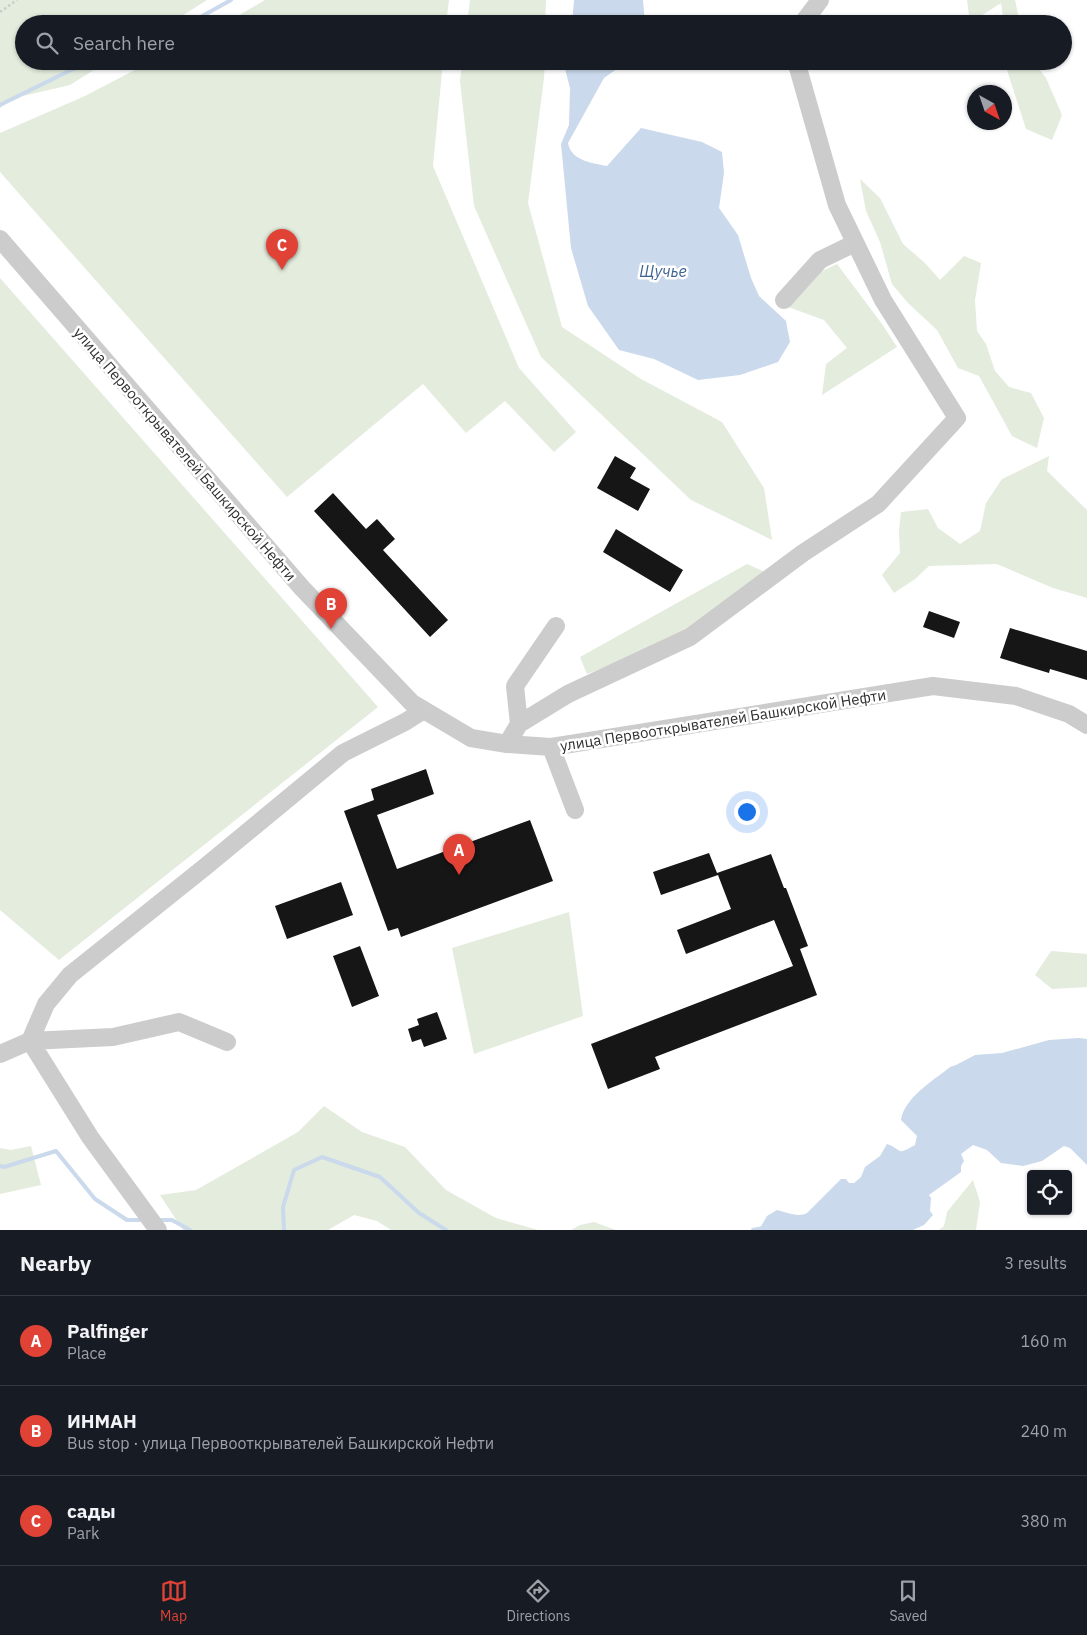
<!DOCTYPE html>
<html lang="en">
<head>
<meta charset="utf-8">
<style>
	body { margin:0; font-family:"IBM Plex Sans",sans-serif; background:#242831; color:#f1f3f6 }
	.controls { position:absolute; right:15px; bottom:15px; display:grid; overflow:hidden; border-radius:5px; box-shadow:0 1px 4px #0004 }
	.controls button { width:45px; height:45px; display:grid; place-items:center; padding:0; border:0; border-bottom:1px solid #363941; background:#171b24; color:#f1f3f6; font:25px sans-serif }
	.compass { position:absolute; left:967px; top:85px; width:45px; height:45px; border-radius:50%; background:#171b24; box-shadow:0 1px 4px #0004; rotate:140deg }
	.you { position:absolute; left:746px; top:811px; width:18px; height:18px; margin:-12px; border:4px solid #fff; border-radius:50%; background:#1a73e8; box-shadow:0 0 0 8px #1a73e833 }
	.badge { display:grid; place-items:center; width:32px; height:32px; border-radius:50%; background:#e14236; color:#fff; font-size:16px; font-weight:700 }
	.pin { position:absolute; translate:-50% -41px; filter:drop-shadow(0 1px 2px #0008) }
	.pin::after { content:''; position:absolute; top:26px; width:18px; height:15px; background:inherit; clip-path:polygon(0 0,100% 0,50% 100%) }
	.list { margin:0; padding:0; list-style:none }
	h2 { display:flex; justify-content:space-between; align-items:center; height:65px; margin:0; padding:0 20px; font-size:21px }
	h2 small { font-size:16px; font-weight:400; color:#9ea1a6 }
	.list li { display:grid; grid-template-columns:32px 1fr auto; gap:15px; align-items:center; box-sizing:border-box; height:90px; padding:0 20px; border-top:1px solid #363941 }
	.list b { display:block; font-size:19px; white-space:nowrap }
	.list p { margin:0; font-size:16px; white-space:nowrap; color:#9ea1a6 }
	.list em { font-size:16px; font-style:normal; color:#9ea1a6 }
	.icon { flex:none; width:28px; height:28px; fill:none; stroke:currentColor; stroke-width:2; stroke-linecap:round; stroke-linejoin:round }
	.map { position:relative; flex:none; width:1087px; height:1230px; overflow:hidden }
	.search { position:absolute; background:#171b24; box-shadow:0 1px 4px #0004; left:15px; right:15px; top:15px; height:55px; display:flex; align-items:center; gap:12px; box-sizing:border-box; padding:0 18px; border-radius:28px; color:#9ea1a6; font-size:19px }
	.sheet { height:335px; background:#171b24 }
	nav { display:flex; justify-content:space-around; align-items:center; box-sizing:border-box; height:70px; border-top:1px solid #363941; background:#171b24; font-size:14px; color:#9ea1a6 }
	nav a { display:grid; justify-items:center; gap:2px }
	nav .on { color:#e14236 }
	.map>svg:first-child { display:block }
	.green { fill:#e3ecdd }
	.water { fill:#cad9eb }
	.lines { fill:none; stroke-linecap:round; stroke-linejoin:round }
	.stream { stroke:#cad9eb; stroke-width:4 }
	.building { fill:#161616 }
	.path { stroke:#ccc; stroke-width:2.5; stroke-dasharray:2.5 2.5; stroke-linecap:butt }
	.minor { stroke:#ccc; stroke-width:18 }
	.labels { text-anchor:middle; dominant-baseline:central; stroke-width:5; stroke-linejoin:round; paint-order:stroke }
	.street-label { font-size:15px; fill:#2f2f2f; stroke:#fff }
	.water-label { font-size:16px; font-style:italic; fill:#3f6490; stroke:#fff }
</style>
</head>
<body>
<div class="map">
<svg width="1087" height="1230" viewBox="0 0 1087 1230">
	<rect width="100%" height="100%" fill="#fff"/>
	<path class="green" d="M 0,0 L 207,0 L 169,24 L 24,24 L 24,61 L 108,61 L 70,85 L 10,99 L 0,108 Z
		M 265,0 L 449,0 L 446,24 L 224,24 Z
		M 470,0 L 546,0 L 545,24 L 467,24 Z
		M 967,0 L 1015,0 L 1020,24 L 1004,24 L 1001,3 L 970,23 Z
		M 152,61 L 443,61 L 433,166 L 519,368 L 576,432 L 554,452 L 505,401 L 466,433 L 423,384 L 287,497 L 0,172 L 0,133 L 85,96 Z
		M 462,61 L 545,61 L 544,78 L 528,203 L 562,327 L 641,379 L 722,422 L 764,488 L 772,540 L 691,500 L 541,357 L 474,206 L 460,81 Z
		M 1004,61 L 1033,61 L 1046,78 L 1062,115 L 1052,140 L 1026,129 Z
		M 860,179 L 880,198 L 903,244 L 925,263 L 940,280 L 964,256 L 981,263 L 975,300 L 977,331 L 986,344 L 995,371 L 1009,387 L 1031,393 L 1044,418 L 1037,448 L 1012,436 L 979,376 L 958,368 L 937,330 L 908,303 L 892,284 L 880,242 L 866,211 Z
		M 837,264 L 882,324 L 897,347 L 822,395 L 826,364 L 847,348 L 824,320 L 788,307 L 820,272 Z
		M 0,278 L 378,707 L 59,960 L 0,910 Z
		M 1049,456 L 1047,471 L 1087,510 L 1087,598 L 1053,588 L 997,564 L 929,566 L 915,579 L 894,593 L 882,575 L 900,553 L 899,531 L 901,512 L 928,509 L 938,528 L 960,544 L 980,531 L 986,503 L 1002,479 Z
		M 747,564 L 765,572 L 704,619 L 655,649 L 587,674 L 580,657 Z
		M 569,912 L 583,1016 L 474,1054 L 452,948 Z
		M 1051,951 L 1087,954 L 1087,987 L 1052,989 L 1035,975 Z
		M 324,1106 L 362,1132 L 405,1147 L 446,1190 L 496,1218 L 538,1230 L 391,1230 L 377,1221 L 354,1215 L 328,1230 L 183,1230 L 160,1195 L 196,1190 L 298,1132 Z
		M 31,1146 L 41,1185 L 0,1194 L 0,1148 L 11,1150 Z
		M 973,1180 L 980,1202 L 976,1230 L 939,1230 L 944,1226 L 947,1212 Z
		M 594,1222 L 616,1230 L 571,1230 L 580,1225 Z"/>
	<path class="water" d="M 574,0 L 643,0 L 645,24 L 572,24 Z
		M 563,61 L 628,61 L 604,78 L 568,143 C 571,161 593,163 607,166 L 641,128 L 702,142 L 722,152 L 724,173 L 719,208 L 738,235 L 751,278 L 759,296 L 786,321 L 790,342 L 778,362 L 740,375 L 698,380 L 654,359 L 619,350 L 588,306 L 571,248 L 561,144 L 569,125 L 570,88 Z
		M 1079,1038 L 1087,1039 L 1087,1165 L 1070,1148 L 1064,1146 L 1042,1161 L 1023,1166 L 1001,1163 L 987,1150 L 973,1145 L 961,1154 L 964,1161 L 961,1166 L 961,1172 L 929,1195 L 931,1198 L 930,1211 L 933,1215 L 924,1225 L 913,1230 L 757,1230 L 760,1228 L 767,1216 L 777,1210 C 787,1212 797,1218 807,1213 L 841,1179 L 846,1179 L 849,1183 L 854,1183 L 861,1177 L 865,1167 L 880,1156 L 887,1144 C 903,1150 896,1156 915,1145 L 917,1136 L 901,1120 C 904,1098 933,1081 950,1067 L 956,1065 L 975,1055 L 1002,1053 L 1049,1040 Z"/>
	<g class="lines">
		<path class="stream" d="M 188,24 L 231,0
			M 0,105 L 73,69 L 103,61
			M 0,1166 L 4,1167 L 56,1151 L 95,1199 L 127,1220 L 144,1220
			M 158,1220 L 172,1220 L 190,1230
			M 284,1230 L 283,1207 L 294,1170 L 322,1157 L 380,1177 L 419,1213 L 446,1230
			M 753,1230 L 763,1228"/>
	</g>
	<path class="building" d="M 615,456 L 636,468 L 630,478 L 650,489 L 638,511 L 597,488 Z
		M 333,493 L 366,529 L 377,519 L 395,539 L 383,550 L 448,620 L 430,637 L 314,511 Z
		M 616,529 L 683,570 L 670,592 L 603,552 Z
		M 929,611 L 960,622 L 954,638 L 923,627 Z
		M 1010,628 L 1087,651 L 1087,680 L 1050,669 L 1049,673 L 1000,658 Z
		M 426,769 L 434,794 L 377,815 L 397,869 L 530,820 L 553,881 L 401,937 L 398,928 L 388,931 L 344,811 L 374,800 L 371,789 Z
		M 709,853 L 717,873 L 771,854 L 784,888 L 786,888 L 808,946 L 800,949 L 817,995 L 655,1057 L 660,1069 L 608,1089 L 591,1044 L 793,966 L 774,920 L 686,954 L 677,930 L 731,909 L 718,875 L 661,895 L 653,872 Z
		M 341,882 L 353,915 L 287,939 L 275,906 Z
		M 360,946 L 379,996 L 352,1007 L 333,956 Z
		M 437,1012 L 447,1039 L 424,1047 L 421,1039 L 412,1042 L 408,1029 L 419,1025 L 417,1019 Z"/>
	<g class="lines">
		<path class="path" d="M 0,12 L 17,0"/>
		<path class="minor" d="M 802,24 L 820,0
			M 0,239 L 302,588 L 412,703 L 471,738 L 507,744 L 551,747 L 564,745 L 933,686 L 1016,696 L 1069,714 L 1087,725
			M 784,300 L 820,260 L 855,243
			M 519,724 L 515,686 L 556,626
			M 507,744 L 519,724 L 568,694 L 690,637 L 803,553 L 878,504 L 957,418 L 883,300 L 837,205 L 796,61
			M 551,747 L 575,810
			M 0,1054 L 30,1041 L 113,1037 L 179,1022 L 227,1042
			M 158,1230 L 90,1137 L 30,1041 L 46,1004 L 70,975 L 205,867 L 343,753 L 405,722 L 424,710"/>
	</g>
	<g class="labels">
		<g class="street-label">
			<text transform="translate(185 454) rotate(49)">улица Первооткрывателей Башкирской Нефти</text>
			<text transform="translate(723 720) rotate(-9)">улица Первооткрывателей Башкирской Нефти</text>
		</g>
		<g class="water-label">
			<text x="663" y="271">Щучье</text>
		</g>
	</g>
</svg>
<div class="controls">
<button><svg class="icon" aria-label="locate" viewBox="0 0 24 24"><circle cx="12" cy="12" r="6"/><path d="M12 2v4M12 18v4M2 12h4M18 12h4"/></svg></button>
</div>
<svg class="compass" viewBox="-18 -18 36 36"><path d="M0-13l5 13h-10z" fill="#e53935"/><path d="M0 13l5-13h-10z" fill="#9ea1a6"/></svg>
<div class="you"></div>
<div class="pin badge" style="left:459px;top:875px">A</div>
<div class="pin badge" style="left:331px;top:629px">B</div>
<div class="pin badge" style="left:282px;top:270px">C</div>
<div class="search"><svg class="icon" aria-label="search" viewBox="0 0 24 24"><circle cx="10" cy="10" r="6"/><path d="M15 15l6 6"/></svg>Search here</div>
</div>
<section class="sheet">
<h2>Nearby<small>3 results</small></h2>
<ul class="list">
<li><span class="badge">A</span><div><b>Palfinger</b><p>Place</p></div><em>160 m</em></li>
<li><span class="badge">B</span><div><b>ИНМАН</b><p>Bus stop · улица Первооткрывателей Башкирской Нефти</p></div><em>240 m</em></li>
<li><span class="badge">C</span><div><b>сады</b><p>Park</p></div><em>380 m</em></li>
</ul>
</section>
<nav>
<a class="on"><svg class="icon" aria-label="map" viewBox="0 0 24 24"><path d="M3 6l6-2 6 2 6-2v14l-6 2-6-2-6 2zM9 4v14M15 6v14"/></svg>Map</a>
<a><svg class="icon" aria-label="directions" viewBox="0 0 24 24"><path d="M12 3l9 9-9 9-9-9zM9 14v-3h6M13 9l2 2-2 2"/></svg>Directions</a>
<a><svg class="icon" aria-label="saved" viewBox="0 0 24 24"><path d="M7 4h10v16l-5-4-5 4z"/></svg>Saved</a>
</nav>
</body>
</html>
